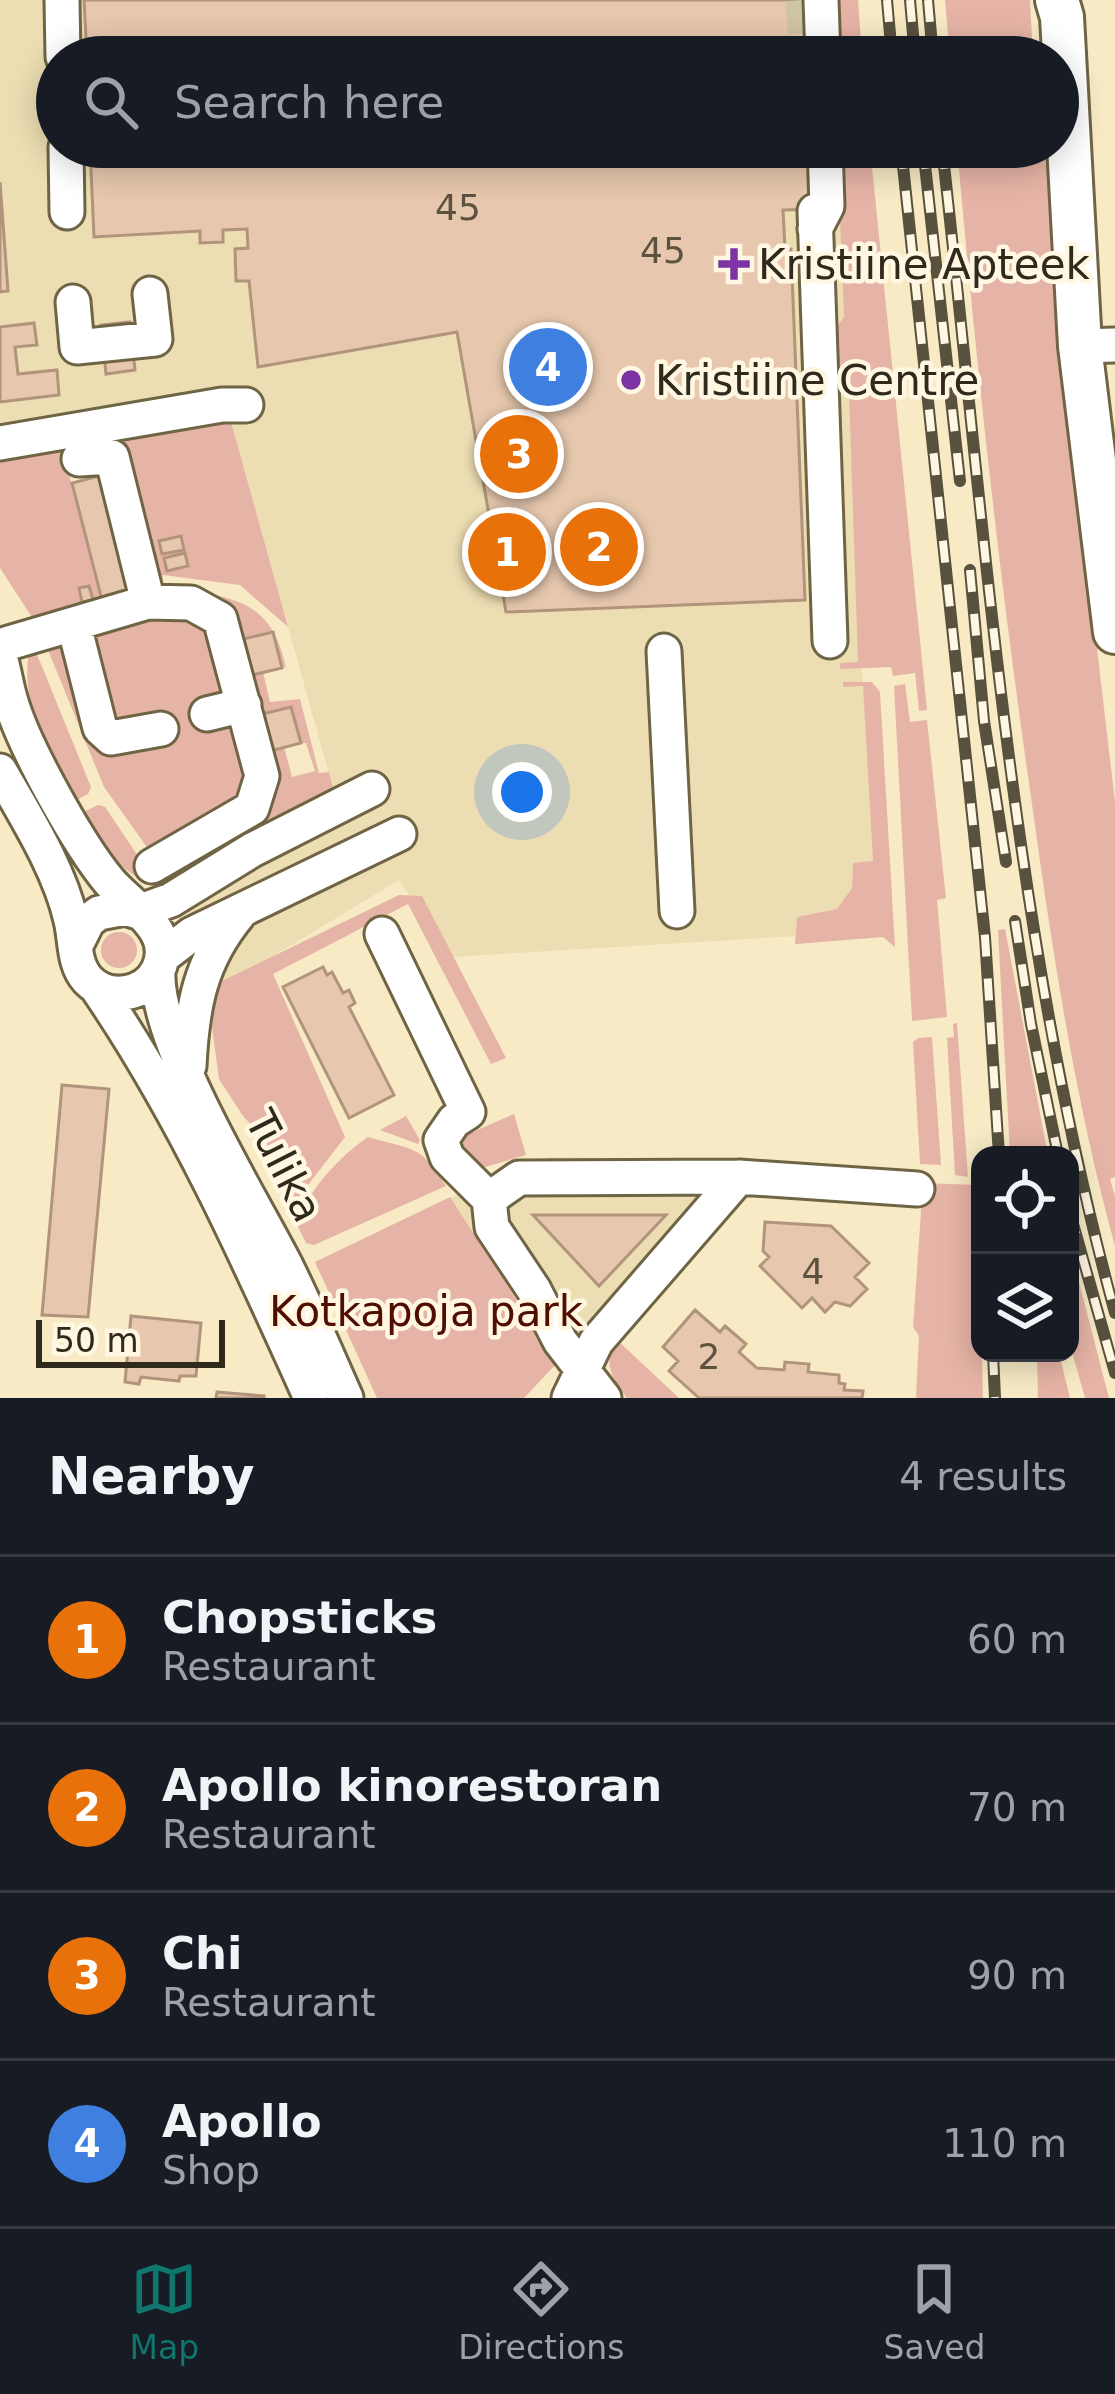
<!DOCTYPE html>
<html lang="en">
<head>
<meta charset="utf-8">
<style>
	body { margin:0; font-family:"DejaVu Sans",sans-serif; background:#20242c; color:#f1f3f6 }
	.controls { position:absolute; right:36px; bottom:36px; display:grid; overflow:hidden; border-radius:24px; box-shadow:0 6px 30px #0003 }
	.controls button { width:108px; height:108px; display:grid; place-items:center; padding:0; border:0; border-bottom:3px solid #363941; background:#171b24; color:#f1f3f6; font:60px sans-serif }
	.scale { position:absolute; left:36px; bottom:30px; width:189px; box-sizing:border-box; padding-left:12px; border:6px solid #2f2a1c; border-top:0; font-size:33px; line-height:42px; white-space:nowrap; color:#2f2a1c; -webkit-text-stroke:9px #fff7e1; paint-order:stroke }
	.you { position:absolute; left:522px; top:792px; width:42px; height:42px; margin:-30px; border:9px solid #fff; border-radius:50%; background:#1a73e8; box-shadow:0 0 0 18px #1a73e833 }
	.badge { display:grid; place-items:center; width:78px; height:78px; border-radius:50%; background:#0f766e; color:#fff; font-size:39px; font-weight:700 }
	.pin { position:absolute; translate:-50% -50%; border:6px solid #fff; box-shadow:0 3px 12px #0006 }
	.list { margin:0; padding:0; list-style:none }
	h2 { display:flex; justify-content:space-between; align-items:center; height:156px; margin:0; padding:0 48px; font-size:51px }
	h2 small { font-size:39px; font-weight:400; color:#9ea1a6 }
	.list li { display:grid; grid-template-columns:78px 1fr auto; gap:36px; align-items:center; box-sizing:border-box; height:168px; padding:0 48px; border-top:3px solid #363941 }
	.list b { display:block; font-size:45px; white-space:nowrap }
	.list p { margin:0; font-size:39px; white-space:nowrap; color:#9ea1a6 }
	.list em { font-size:39px; font-style:normal; color:#9ea1a6 }
	.icon { flex:none; width:66px; height:66px; fill:none; stroke:currentColor; stroke-width:2; stroke-linecap:round; stroke-linejoin:round }
	.map { position:relative; flex:none; width:1115px; height:1398px; overflow:hidden }
	.search { position:absolute; background:#171b24; box-shadow:0 6px 30px #0003; left:36px; right:36px; top:36px; height:132px; display:flex; align-items:center; gap:30px; box-sizing:border-box; padding:0 42px; border-radius:66px; color:#9ea1a6; font-size:45px }
	.sheet { height:828px; background:#171b24 }
	nav { display:flex; justify-content:space-around; align-items:center; box-sizing:border-box; height:168px; border-top:3px solid #363941; background:#171b24; font-size:33px; color:#9ea1a6 }
	nav a { display:grid; justify-items:center; gap:6px }
	nav .on { color:#0f766e }
	.map>svg:first-child { display:block }
	.built { fill:#ecddb2 }
	.green { fill:#e6b4a6 }
	.building { fill:#e7c8ae; stroke:#b1947b; stroke-width:3 }
	.lines { fill:none; stroke-linecap:round; stroke-linejoin:round }
	.minor-tunnel { stroke:#cfc4a3; stroke-width:33; stroke-dasharray:33 16; stroke-linecap:butt }
	.minor-casing { stroke:#6f6443; stroke-width:39 }
	.major-casing { stroke:#6f6443; stroke-width:48 }
	.minor { stroke:#fff; stroke-width:33 }
	.major { stroke:#fff; stroke-width:42 }
	.rail-casing { stroke:#57513e; stroke-width:12 }
	.rail { stroke:#fff7e1; stroke-width:8; stroke-dasharray:22; stroke-linecap:butt }
	.poi-dot { fill:#7e33a5; stroke:#fff7e1; stroke-width:4.5 }
	.labels { text-anchor:middle; dominant-baseline:central; stroke-width:9; stroke-linejoin:round; paint-order:stroke }
	.number-label { font-size:36px; fill:#5d5240 }
	.poi-label { font-size:42px; fill:#2f2a1c; stroke:#fff7e1; text-anchor:start }
	.street-label { font-size:42px; fill:#2f2a1c; stroke:#fff7e1 }
	.park-label { font-size:42px; fill:#500e00; stroke:#fff7e1 }
</style>
</head>
<body>
<div class="map">
<svg width="1115" height="1398" viewBox="0 0 1115 1398">
	<rect width="100%" height="100%" fill="#f7eac5"/>
	<path class="built" d="M 0,0 L 833,0 L 837,57 L 57,57 L 57,147 L 844,147 L 858,622 L 883,937 L 795,944 L 796,936 L 451,957 L 399,880 L 219,989 L 173,874 L 334,792 L 230,418 L 0,457 Z
		M 550,1157 L 720,1160 L 743,1200 L 617,1336 L 557,1363 L 450,1198 Z"/>
	<path class="green" d="M 829,0 L 858,0 L 862,57 L 832,57 Z
		M 945,0 L 1030,0 L 1033,57 L 950,57 Z
		M 837,147 L 870,147 L 927,710 L 919,711 L 915,673 L 893,676 L 891,667 L 840,669 L 840,663 L 858,662 L 849,392 L 824,366 L 822,347 L 844,317 Z
		M 957,147 L 1051,147 L 1087,563 L 1115,802 L 1115,1177 L 1110,1179 L 1115,1196 L 1115,1246 C 1074,1097 1051,943 1030,790 C 999,576 976,362 957,147 Z
		M 230,418 L 288,627 L 240,585 L 163,575 L 161,585 C 223,599 270,591 286,668 L 158,589 L 119,437 Z
		M 62,447 L 102,600 L 35,622 L 0,568 L 0,457 Z
		M 162,609 L 214,630 L 230,719 L 248,758 L 247,796 L 154,857 L 104,787 L 48,650 L 61,642 L 115,728 L 86,633 Z
		M 29,651 L 36,653 L 41,664 L 91,787 L 88,794 L 75,801 C 50,752 20,709 29,651 Z
		M 263,672 L 270,702 L 300,699 L 319,773 L 329,772 L 334,792 L 173,874 L 167,866 L 237,831 L 267,752 L 284,747 L 292,777 L 315,771 L 306,743 L 301,743 L 291,708 L 258,715 L 248,676 Z
		M 843,682 L 872,682 L 880,692 L 895,947 L 883,937 L 795,944 L 797,917 L 837,909 L 852,888 L 853,863 L 873,861 L 863,686 L 843,687 Z
		M 905,684 L 910,722 L 927,720 L 946,898 L 937,900 L 947,1017 L 912,1021 L 894,686 Z
		M 98,805 L 105,807 L 156,883 C 122,879 99,840 81,813 Z
		M 399,895 L 422,896 L 506,1058 L 491,1064 L 408,904 L 273,974 L 345,1137 L 298,1198 L 286,1200 L 266,1141 L 243,1116 L 219,1079 L 212,1027 L 216,984 Z
		M 1005,929 L 1048,1155 L 1010,1155 L 998,930 Z
		M101 950a18 18 0 1 1 36 0a18 18 0 1 1-36 0Z
		M 957,1023 L 968,1177 L 955,1175 L 947,1038 L 954,1037 L 953,1024 Z
		M 932,1037 L 941,1165 L 920,1164 L 913,1042 L 918,1038 Z
		M 514,1114 L 526,1155 L 475,1170 L 456,1150 L 459,1138 Z
		M 406,1116 L 420,1140 L 418,1144 L 380,1130 Z
		M 368,1137 C 412,1150 421,1144 446,1186 L 314,1245 L 306,1243 L 298,1227 C 303,1194 341,1155 368,1137 Z
		M 923,1183 L 978,1185 L 983,1398 L 916,1398 L 919,1336 L 913,1327 Z
		M 450,1197 L 557,1363 L 524,1398 L 377,1398 L 315,1262 Z
		M 1070,1247 L 1109,1398 L 1085,1398 L 1070,1345 Z
		M 616,1339 L 679,1398 L 627,1398 C 612,1378 602,1364 616,1339 Z
		M 1037,1353 L 1059,1353 L 1070,1398 L 1038,1398 Z"/>
	<path class="building" d="M 84,0 L 814,0 L 816,57 L 87,57 Z
		M 90,147 L 820,147 L 823,209 L 783,210 L 785,249 L 791,249 L 805,600 L 506,612 L 457,332 L 258,367 L 249,281 L 236,281 L 235,249 L 248,248 L 247,229 L 223,230 L 223,242 L 200,243 L 200,231 L 94,237 Z
		M 0,182 L 8,291 L 0,292 Z
		M 130,322 L 135,370 L 106,374 L 101,325 Z
		M 34,323 L 37,345 L 15,347 L 18,374 L 57,370 L 59,395 L 0,402 L 0,327 Z
		M 103,475 L 134,593 L 102,600 L 72,483 Z
		M 181,536 L 184,550 L 162,554 L 159,541 Z
		M 185,553 L 188,566 L 167,571 L 164,558 Z
		M 89,586 L 93,600 L 82,602 L 79,588 Z
		M 273,632 L 282,668 L 248,676 L 239,640 Z
		M 291,707 L 301,743 L 267,752 L 258,715 Z
		M 323,967 L 327,975 L 332,972 L 343,993 L 349,990 L 355,1003 L 349,1007 L 394,1095 L 349,1118 L 283,987 Z
		M 62,1085 L 109,1089 L 88,1317 L 42,1315 Z
		M 533,1215 L 666,1215 L 599,1286 Z
		M 765,1222 L 831,1226 L 869,1263 L 855,1277 L 867,1289 L 850,1306 L 835,1302 L 825,1312 L 812,1298 L 802,1308 L 760,1266 L 769,1257 L 763,1251 Z
		M 695,1310 L 720,1332 L 725,1326 L 746,1344 L 739,1352 L 757,1368 L 784,1370 L 785,1362 L 809,1364 L 808,1372 L 839,1375 L 839,1383 L 845,1384 L 844,1390 L 863,1391 L 862,1398 L 699,1398 L 669,1371 L 678,1361 L 663,1347 Z
		M 131,1316 L 201,1323 L 196,1376 L 180,1376 L 179,1381 L 141,1377 L 139,1384 L 125,1382 Z
		M 217,1392 L 264,1396 L 264,1398 L 216,1398 Z"/>
	<g class="lines">
		<path class="minor-tunnel" d="M 802,0 L 806,57"/>
		<g class="minor-casing">
			<path id="minor" d="M 62,0 L 63,57
				M 821,0 L 823,57
				M 66,147 L 67,212
				M 815,211 L 830,641
				M 815,229 L 827,206 L 825,147
				M 73,302 L 77,347 L 155,339 L 150,294
				M 1080,346 L 1115,345
				M 0,443 L 222,405 L 246,405
				M 79,459 L 112,457 L 148,602
				M 74,625 L 100,728 L 111,738 L 161,729
				M 2,645 L 148,602 L 191,603 L 220,619 L 262,776 L 252,808 L 152,866
				M 664,651 L 677,911
				M 207,714 L 244,705
				M 0,771 C 26,817 59,868 71,920 C 76,940 73,964 88,980 C 108,1001 145,996 158,970 C 177,931 130,906 109,881 C 79,845 26,750 12,705 C 7,690 5,675 1,660
				M 382,934 L 468,1112 L 454,1121 L 441,1140 L 447,1157 L 489,1199 L 492,1227 L 534,1290 L 560,1341 L 604,1398
				M 76,945 L 88,921 L 99,913 L 125,908 L 138,912 L 171,900 L 252,850 L 372,789
				M 162,957 L 192,934 L 399,834
				M 158,971 C 154,1041 250,1196 285,1264 C 307,1308 326,1353 346,1398
				M 97,988 C 184,1115 248,1258 311,1398
				M 189,1066 C 192,1006 200,961 239,914
				M 489,1199 L 519,1178 L 739,1177 L 917,1189
				M 569,1398 L 596,1342 L 739,1177"/>
		</g>
		<g class="major-casing">
			<path id="major" d="M 1057,0 L 1062,17 L 1080,346 L 1115,632"/>
		</g>
		<use href="#minor" class="minor"/>
		<use href="#major" class="major"/>
		<g class="rail-casing">
			<path id="rail" d="M 887,0 L 892,57
				M 910,0 L 915,57
				M 928,0 L 933,57
				M 901,147 L 985,937 L 999,1155
				M 923,147 L 960,481
				M 942,147 C 986,537 1011,933 1115,1313
				M 970,570 L 984,721 L 1006,862
				M 1015,921 L 1031,1024 L 1058,1155
				M 1070,1213 L 1115,1373
				M 993,1353 L 995,1398"/>
		</g>
		<use href="#rail" class="rail"/>
	</g>
	<g class="poi-dot">
		<path d="M728 246h12v12h12v12h-12v12h-12v-12h-12v-12h12z"/>
		<circle cx="631" cy="380" r="12"/>
	</g>
	<g class="labels">
		<g class="number-label">
			<text x="458" y="207">45</text>
			<text x="663" y="250">45</text>
			<text x="813" y="1271">4</text>
			<text x="709" y="1356">2</text>
		</g>
		<g class="poi-label">
			<text x="758" y="264">Kristiine Apteek</text>
			<text x="655" y="380">Kristiine Centre</text>
		</g>
		<g class="street-label">
			<text transform="translate(284 1166) rotate(63)">Tulika</text>
		</g>
		<g class="park-label">
			<text x="426" y="1311">Kotkapoja park</text>
		</g>
	</g>
</svg>
<div class="controls">
<button><svg class="icon" aria-label="locate" viewBox="0 0 24 24"><circle cx="12" cy="12" r="6"/><path d="M12 2v4M12 18v4M2 12h4M18 12h4"/></svg></button>
<button><svg class="icon" aria-label="layers" viewBox="0 0 24 24"><path d="M12 4l9 5-9 5-9-5zM3 14l9 5 9-5"/></svg></button>
</div>
<div class="scale">50 m</div>
<div class="you"></div>
<div class="pin badge" style="left:507px;top:552px;background:#e8710a">1</div>
<div class="pin badge" style="left:599px;top:547px;background:#e8710a">2</div>
<div class="pin badge" style="left:519px;top:454px;background:#e8710a">3</div>
<div class="pin badge" style="left:548px;top:367px;background:#3f7fe0">4</div>
<div class="search"><svg class="icon" aria-label="search" viewBox="0 0 24 24"><circle cx="10" cy="10" r="6"/><path d="M15 15l6 6"/></svg>Search here</div>
</div>
<section class="sheet">
<h2>Nearby<small>4 results</small></h2>
<ul class="list">
<li><span class="badge" style="background:#e8710a">1</span><div><b>Chopsticks</b><p>Restaurant</p></div><em>60 m</em></li>
<li><span class="badge" style="background:#e8710a">2</span><div><b>Apollo kinorestoran</b><p>Restaurant</p></div><em>70 m</em></li>
<li><span class="badge" style="background:#e8710a">3</span><div><b>Chi</b><p>Restaurant</p></div><em>90 m</em></li>
<li><span class="badge" style="background:#3f7fe0">4</span><div><b>Apollo</b><p>Shop</p></div><em>110 m</em></li>
</ul>
</section>
<nav>
<a class="on"><svg class="icon" aria-label="map" viewBox="0 0 24 24"><path d="M3 6l6-2 6 2 6-2v14l-6 2-6-2-6 2zM9 4v14M15 6v14"/></svg>Map</a>
<a><svg class="icon" aria-label="directions" viewBox="0 0 24 24"><path d="M12 3l9 9-9 9-9-9zM9 14v-3h6M13 9l2 2-2 2"/></svg>Directions</a>
<a><svg class="icon" aria-label="saved" viewBox="0 0 24 24"><path d="M7 4h10v16l-5-4-5 4z"/></svg>Saved</a>
</nav>
</body>
</html>
